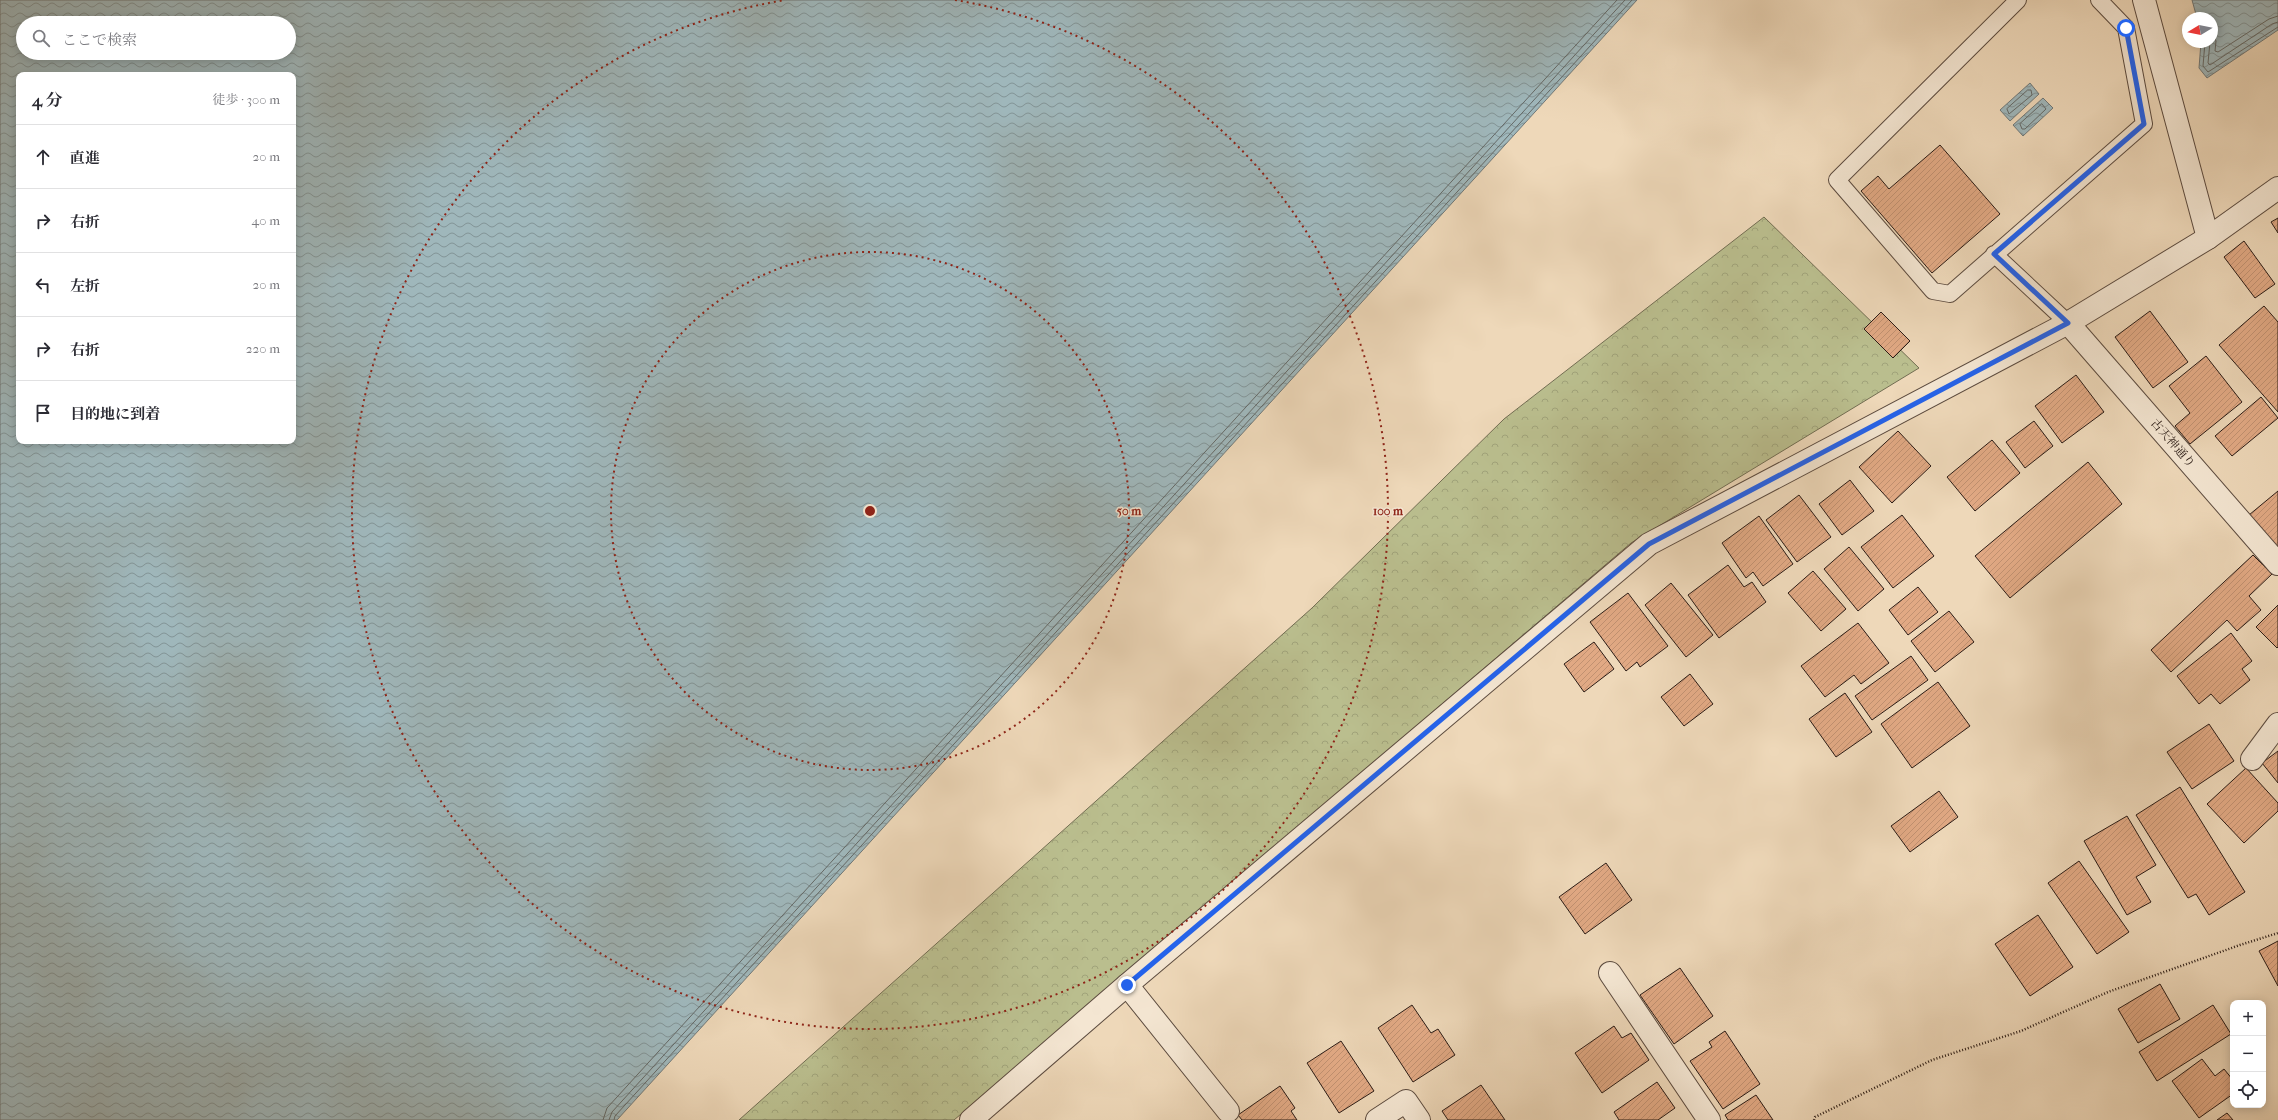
<!DOCTYPE html>
<html lang="ja">
<head>
<meta charset="utf-8">
<style>
	body { margin:0; font-family:"IM FELL French Canon","Noto Serif JP",serif; background:#f2f2f3; color:#2b2b33 }
	.controls { position:absolute; right:12px; bottom:12px; display:grid; overflow:hidden; border-radius:8px; box-shadow:0 2px 10px #0003 }
	.controls button { width:36px; height:36px; display:grid; place-items:center; padding:0; border:0; border-bottom:1px solid #e1e1e2; background:#fff; color:#2b2b33; font:20px sans-serif }
	.compass { position:absolute; left:2182px; top:12px; width:36px; height:36px; border-radius:50%; background:#fff; box-shadow:0 2px 10px #0003; rotate:260deg }
	.stop { position:absolute; width:12px; height:12px; margin:-9px; border:3px solid #2563eb; border-radius:50%; background:#fff }
	.stop.end { background:#2563eb; border-color:#fff; box-shadow:0 1px 4px #0008 }
	.list { margin:0; padding:0; list-style:none }
	h2 { display:flex; justify-content:space-between; align-items:center; height:52px; margin:0; padding:0 16px; font-size:17px }
	h2 small { font-size:13px; font-weight:400; color:#7c7c81 }
	.list li { display:grid; grid-template-columns:26px 1fr auto; gap:12px; align-items:center; box-sizing:border-box; height:64px; padding:0 16px; border-top:1px solid #e1e1e2 }
	.list b { display:block; font-size:15px; white-space:nowrap }
	.list em { font-size:13px; font-style:normal; color:#7c7c81 }
	.icon { flex:none; width:22px; height:22px; fill:none; stroke:currentColor; stroke-width:2; stroke-linecap:round; stroke-linejoin:round }
	.map { position:relative; flex:none; width:2278px; height:1120px; overflow:hidden }
	.search { position:absolute; background:#fff; box-shadow:0 2px 10px #0003; left:16px; top:16px; width:280px; height:44px; display:flex; align-items:center; gap:10px; box-sizing:border-box; padding:0 14px; border-radius:22px; color:#7c7c81; font-size:15px }
	.panel { position:absolute; background:#fff; box-shadow:0 2px 10px #0003; left:16px; top:72px; width:280px; height:372px; border-radius:8px }
	.map>svg:first-child { display:block }
	.forest { fill:url(#forest-crowns); stroke:#726d52 }
	.water { fill:url(#water-waves); stroke:#717979; fill-rule:evenodd }
	.lines { fill:none; stroke-linecap:round; stroke-linejoin:round }
	.shore { stroke:#656a68; stroke-width:1 }
	.building { fill:url(#building-hatch); stroke:#2b1c16 }
	.service-casing { stroke:#5c4b3f; stroke-width:18 }
	.minor-casing { stroke:#5c4b3f; stroke-width:24 }
	.tertiary-casing { stroke:#5c4b3f; stroke-width:24 }
	.path { stroke:#2b1c16; stroke-width:2.5; stroke-dasharray:1 2; stroke-linecap:butt }
	.service { stroke:#f4e6d2; stroke-width:16 }
	.minor { stroke:#f4e6d2; stroke-width:22 }
	.tertiary { stroke:#f4e6d2; stroke-width:22 }
	.route { stroke:#2563eb; stroke-width:5 }
	.ring { fill:none; stroke:#8f2418; stroke-width:2; stroke-dasharray:2 4 }
	.labels { text-anchor:middle; dominant-baseline:central; stroke-width:3; stroke-linejoin:round; paint-order:stroke }
	.street-label { font-size:12px; fill:#2b1c16; stroke:#f4e6d2 }
	.centre { fill:#8f2418; stroke:#f4e6d2; stroke-width:2 }
	.ring-label { font-size:12px; text-anchor:middle; font-weight:bold; fill:#8f2418; stroke:#f4e6d2; stroke-width:3; stroke-linejoin:round; paint-order:stroke }
</style>
</head>
<body>
<div class="map">
<svg width="2278" height="1120" viewBox="0 0 2278 1120">
	<defs>
		<pattern id="forest-crowns" width="20" height="18" patternUnits="userSpaceOnUse"><rect width="20" height="18" fill="#babe8e"/><path d="M2 6a3 3 0 1 1 6 0M12 15a3 3 0 1 1 6 0" fill="none" stroke="#a0a37a"/></pattern>
		<pattern id="water-waves" width="16" height="10" patternUnits="userSpaceOnUse"><rect width="16" height="10" fill="#9fb7bb"/><path d="M0 5q4-4 8 0t8 0" fill="none" stroke="#829497"/></pattern>
		<pattern id="building-hatch" width="6" height="6" patternUnits="userSpaceOnUse"><rect width="6" height="6" fill="#e1a984"/><path d="M-1 1l2-2M0 6l6-6M5 7l2-2" fill="none" stroke="#c19171"/></pattern>
	</defs>
	<rect width="100%" height="100%" fill="#eed8b9"/>
	<filter id="stains"><feTurbulence type="fractalNoise" baseFrequency=".005" numOctaves="4"/><feColorMatrix values="0 0 0 0 .2 0 0 0 0 .09 0 0 0 0 .02 0 0 0 .5 -.17"/></filter>
	<radialGradient id="worn" r=".72"><stop offset=".6" stop-color="#630" stop-opacity="0"/><stop offset="1" stop-color="#630" stop-opacity=".3"/></radialGradient>
	<path class="forest" d="M 1764,217 L 1919,368 L 1631,543 L 954,1120 L 739,1120 L 1312,608 L 1504,419 Z"/>
	<path class="water" d="M 0,0 L 1637,0 L 617,1120 L 0,1120 ZM 23,23 L 289,23 L 289,53 L 23,53 ZM 19,75 L 293,75 L 293,441 L 19,441 Z
		M 2192,0 L 2278,0 L 2278,30 L 2207,78 L 2199,68 L 2201,42 L 2212,42 L 2212,18 L 2197,18 Z
		M 2030,83 L 2039,94 L 2010,121 L 2000,110 Z
		M 2043,98 L 2053,108 L 2023,136 L 2013,125 Z"/>
	<g class="lines">
		<path class="shore" d="M 2212,33 L 2216,41 L 2215,51 L 2218,52 L 2269,19 L 2278,16
			M 2205,42 L 2203,66 L 2208,72 L 2278,27
			M 2210,42 L 2208,63 L 2210,65 L 2272,24 L 2278,22
			M 2028,90 L 2031,90 L 2032,95 L 2009,114 L 2007,109 Z
			M 2042,104 L 2046,109 L 2025,129 L 2022,129 L 2020,124 Z
			M 603,1120 L 607,1108 L 1617,0
			M 609,1120 L 612,1112 L 1625,0
			M 614,1120 L 615,1116 L 1632,0"/>
	</g>
	<path class="building" d="M 1940,145 L 2000,214 L 1932,273 L 1861,191 L 1878,176 L 1889,189 Z
		M 2278,218 L 2278,233 L 2271,222 Z
		M 2244,241 L 2275,284 L 2255,298 L 2224,257 Z
		M 2264,306 L 2278,322 L 2278,412 L 2219,345 Z
		M 2150,311 L 2188,362 L 2153,388 L 2115,337 Z
		M 1881,312 L 1910,341 L 1893,358 L 1864,329 Z
		M 2206,356 L 2242,402 L 2190,444 L 2175,426 L 2190,413 L 2169,386 Z
		M 2076,375 L 2104,412 L 2062,443 L 2035,406 Z
		M 2261,397 L 2278,418 L 2232,456 L 2215,436 Z
		M 2034,421 L 2053,446 L 2025,468 L 2006,442 Z
		M 1898,431 L 1931,466 L 1892,503 L 1859,467 Z
		M 1992,440 L 2020,473 L 1975,511 L 1947,477 Z
		M 2088,462 L 2122,504 L 2010,598 L 1975,556 Z
		M 1850,480 L 1874,511 L 1842,535 L 1819,504 Z
		M 2278,491 L 2278,550 L 2249,515 Z
		M 1799,495 L 1831,537 L 1797,562 L 1766,520 Z
		M 1902,515 L 1934,556 L 1893,588 L 1861,547 Z
		M 1759,516 L 1793,564 L 1763,586 L 1753,572 L 1746,578 L 1722,543 Z
		M 1849,547 L 1884,589 L 1858,611 L 1824,569 Z
		M 2253,555 L 2272,574 L 2249,596 L 2261,610 L 2237,631 L 2227,620 L 2171,672 L 2151,650 Z
		M 1728,565 L 1744,587 L 1752,582 L 1766,602 L 1719,638 L 1688,595 Z
		M 1813,571 L 1846,609 L 1821,631 L 1788,593 Z
		M 1671,583 L 1713,635 L 1686,657 L 1645,605 Z
		M 1918,587 L 1938,612 L 1908,635 L 1889,610 Z
		M 1628,593 L 1668,646 L 1640,667 L 1637,662 L 1626,671 L 1590,622 Z
		M 2278,605 L 2278,647 L 2277,648 L 2256,627 Z
		M 1949,611 L 1974,642 L 1935,672 L 1911,641 Z
		M 1858,623 L 1889,663 L 1861,684 L 1854,675 L 1825,697 L 1801,666 Z
		M 2231,633 L 2252,661 L 2242,669 L 2250,680 L 2220,704 L 2211,694 L 2199,704 L 2177,676 Z
		M 1594,642 L 1614,669 L 1584,692 L 1564,664 Z
		M 1911,656 L 1928,680 L 1872,720 L 1855,696 Z
		M 1690,674 L 1713,704 L 1684,726 L 1661,697 Z
		M 1938,682 L 1970,726 L 1912,768 L 1881,724 Z
		M 1845,693 L 1872,732 L 1836,757 L 1809,719 Z
		M 2209,724 L 2234,761 L 2192,789 L 2167,752 Z
		M 2278,751 L 2278,783 L 2262,763 Z
		M 2246,768 L 2278,803 L 2278,811 L 2244,843 L 2207,804 Z
		M 2180,787 L 2245,892 L 2209,915 L 2196,894 L 2188,898 L 2136,815 Z
		M 1939,791 L 1958,817 L 1910,852 L 1891,826 Z
		M 2127,816 L 2156,865 L 2136,877 L 2151,902 L 2127,915 L 2084,841 Z
		M 2079,861 L 2129,932 L 2097,954 L 2048,883 Z
		M 1606,863 L 1632,900 L 1585,934 L 1559,897 Z
		M 2038,915 L 2073,967 L 2030,996 L 1995,944 Z
		M 2278,941 L 2278,986 L 2259,951 Z
		M 1680,968 L 1713,1016 L 1674,1044 L 1640,995 Z
		M 2160,984 L 2180,1019 L 2138,1043 L 2118,1009 Z
		M 1412,1005 L 1431,1033 L 1438,1029 L 1455,1055 L 1413,1082 L 1378,1028 Z
		M 2213,1005 L 2231,1034 L 2157,1081 L 2139,1052 Z
		M 1614,1026 L 1622,1038 L 1631,1033 L 1649,1060 L 1602,1093 L 1575,1053 Z
		M 1725,1031 L 1760,1084 L 1723,1109 L 1690,1061 L 1712,1047 L 1709,1042 Z
		M 1341,1041 L 1374,1091 L 1339,1113 L 1307,1063 Z
		M 2202,1059 L 2215,1076 L 2224,1069 L 2233,1080 L 2233,1094 L 2199,1118 L 2172,1081 Z
		M 1657,1082 L 1675,1108 L 1658,1120 L 1619,1120 L 1614,1112 Z
		M 1481,1085 L 1505,1120 L 1448,1120 L 1442,1111 Z
		M 1280,1086 L 1295,1108 L 1291,1111 L 1297,1120 L 1242,1120 L 1238,1115 Z
		M 1756,1095 L 1773,1120 L 1728,1120 L 1725,1115 Z
		M 2227,1113 L 2233,1120 L 2217,1120 Z"/>
	<g class="lines">
		<g class="service-casing">
			<path id="service" d="M 2018,0 L 1837,180 L 1933,291 L 1950,294 L 2144,124 L 2126,28 L 2099,0
				M 1994,254 L 2068,323"/>
		</g>
		<g class="minor-casing">
			<path id="minor" d="M 2144,0 L 2208,238
				M 2068,323 L 2278,564
				M 2252,759 L 2278,724
				M 1610,973 L 1709,1120
				M 1127,985 L 1228,1111
				M 1377,1120 L 1406,1101 L 1419,1120"/>
		</g>
		<g class="tertiary-casing">
			<path id="tertiary" d="M 971,1120 L 1127,985 L 1649,544 L 2068,323 L 2208,238 L 2278,188"/>
		</g>
		<path class="path" d="M 1814,1120 L 1815,1117 L 1932,1060 L 2021,1031 L 2108,992 L 2240,945 L 2278,933"/>
		<use href="#service" class="service"/>
		<use href="#minor" class="minor"/>
		<use href="#tertiary" class="tertiary"/>
	</g>
	<g class="lines">
		<path class="route" d="M 1127,985 L 1649,544 L 2068,323 L 1994,254 L 2144,124 L 2126,28"/>
	</g>
	<g class="ring">
		<circle cx="870" cy="511" r="259"/>
		<path d="M955 0A518 518 0 1 1 785 0"/>
	</g>
	<g class="labels">
		<g class="street-label">
			<text transform="translate(2173 443) rotate(49)">古天神通り</text>
		</g>
	</g>
	<circle cx="870" cy="511" r="6" class="centre"/>
	<g class="ring-label">
		<text x="1129" y="515">50 m</text>
		<text x="1388" y="515">100 m</text>
	</g>
	<rect width="100%" height="100%" filter="url(#stains)"/>
	<rect width="100%" height="100%" fill="url(#worn)"/>
</svg>
<div class="controls">
<button>+</button>
<button>−</button>
<button><svg class="icon" aria-label="locate" viewBox="0 0 24 24"><circle cx="12" cy="12" r="6"/><path d="M12 2v4M12 18v4M2 12h4M18 12h4"/></svg></button>
</div>
<svg class="compass" viewBox="-18 -18 36 36"><path d="M0-13l5 13h-10z" fill="#e53935"/><path d="M0 13l5-13h-10z" fill="#7c7c81"/></svg>
<div class="stop" style="left:2126px;top:28px"></div>
<div class="stop end" style="left:1127px;top:985px"></div>
<div class="search"><svg class="icon" aria-label="search" viewBox="0 0 24 24"><circle cx="10" cy="10" r="6"/><path d="M15 15l6 6"/></svg>ここで検索</div>
<section class="panel">
<h2>4 分<small>徒歩 · 300 m</small></h2>
<ul class="list">
<li><svg class="icon" aria-label="ahead" viewBox="0 0 24 24"><path d="M12 20V5M6 11l6-6 6 6"/></svg><div><b>直進</b></div><em>20 m</em></li>
<li><svg class="icon" aria-label="right" viewBox="0 0 24 24"><path d="M7 20v-9h11M14 6l5 5-5 5"/></svg><div><b>右折</b></div><em>40 m</em></li>
<li><svg class="icon" aria-label="left" viewBox="0 0 24 24"><path d="M17 20v-9H6M10 6l-5 5 5 5"/></svg><div><b>左折</b></div><em>20 m</em></li>
<li><svg class="icon" aria-label="right" viewBox="0 0 24 24"><path d="M7 20v-9h11M14 6l5 5-5 5"/></svg><div><b>右折</b></div><em>220 m</em></li>
<li><svg class="icon" aria-label="arrive" viewBox="0 0 24 24"><path d="M6 21V4h12l-3 4 3 4H6"/></svg><div><b>目的地に到着</b></div></li>
</ul>
</section>
</div>
</body>
</html>
